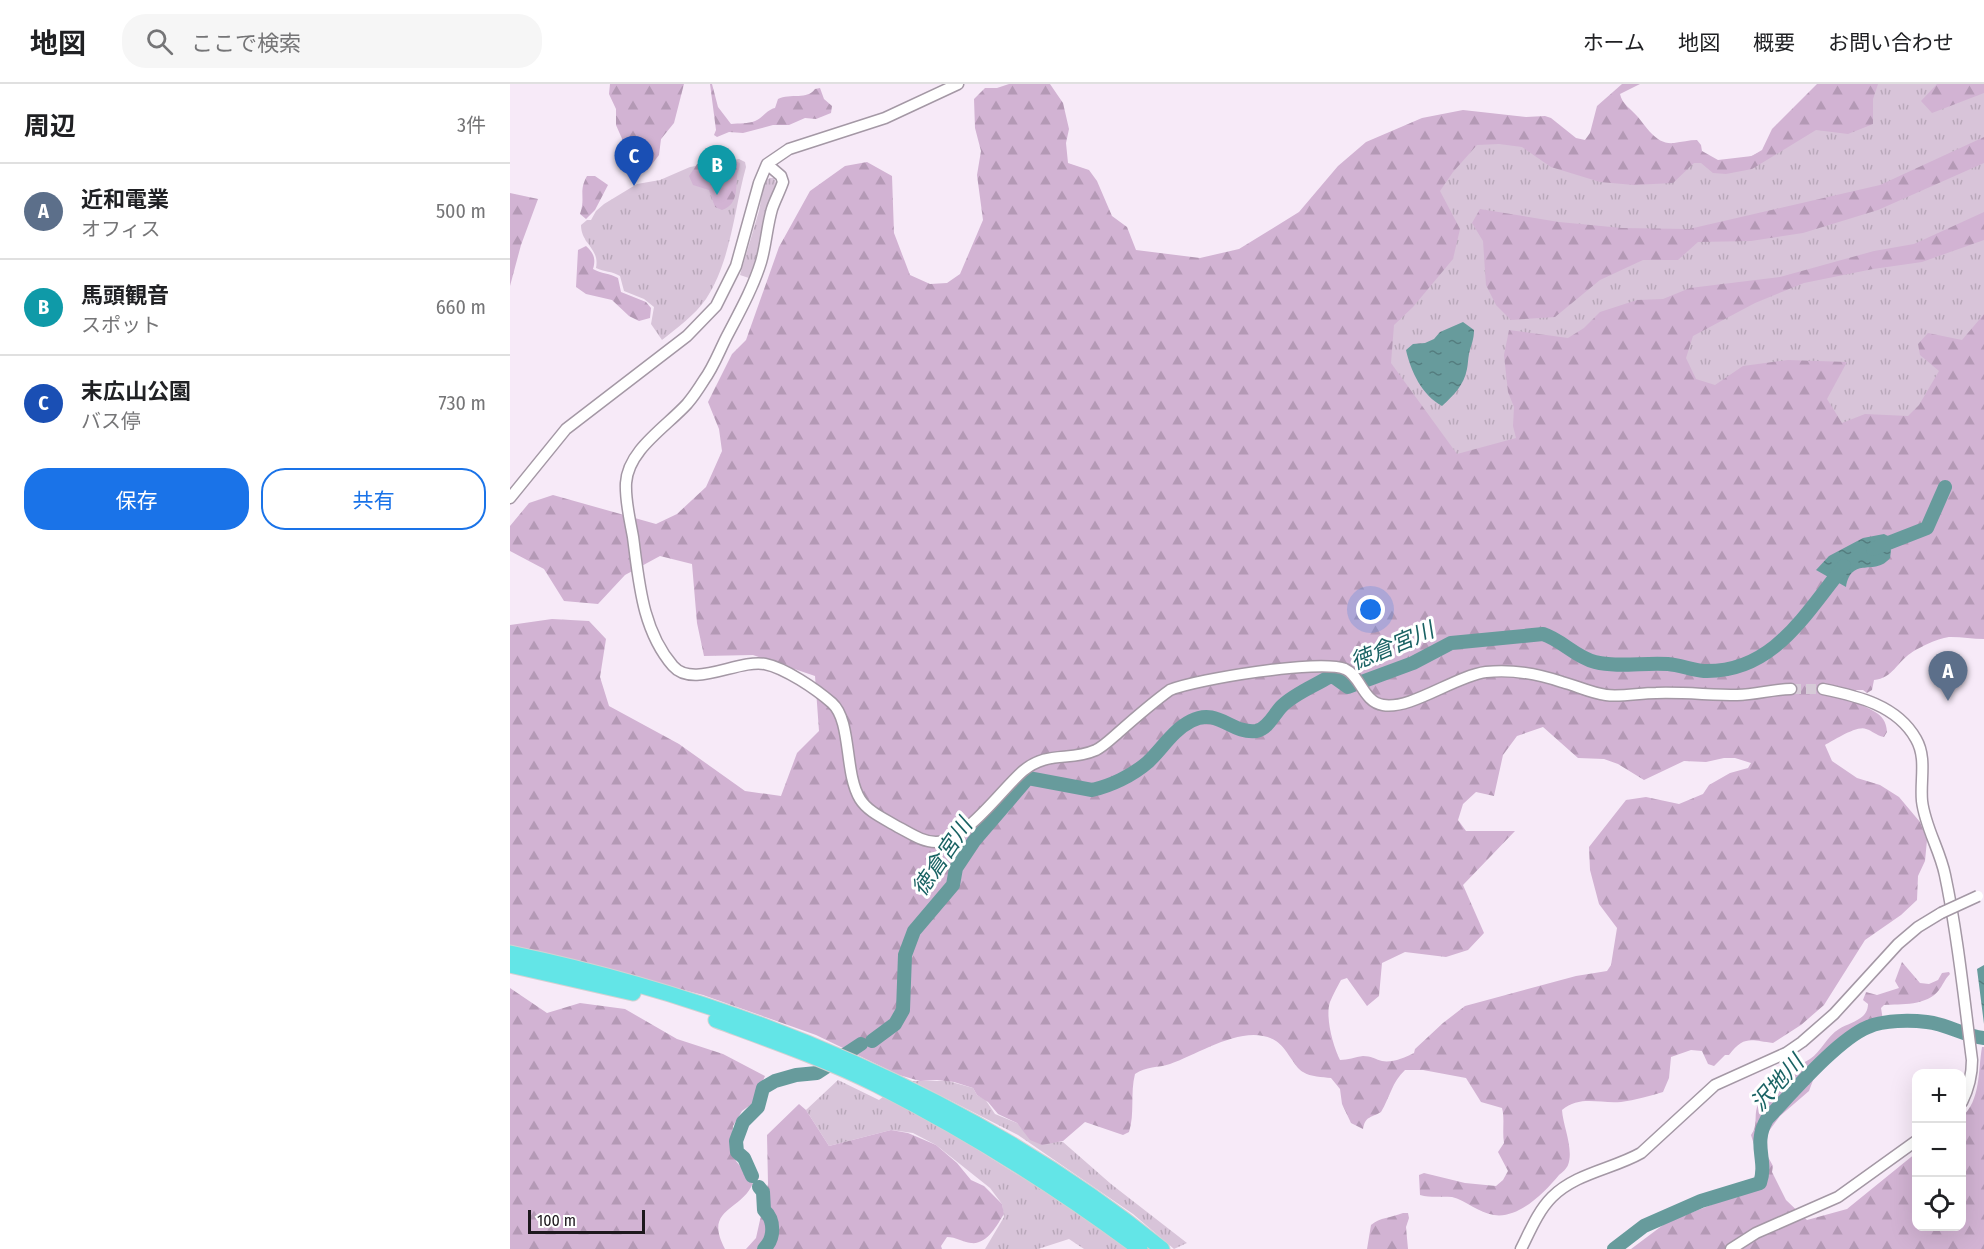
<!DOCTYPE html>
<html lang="ja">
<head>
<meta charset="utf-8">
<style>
	body { margin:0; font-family:"Fira Sans Condensed","Noto Sans JP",sans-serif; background:#f6f6f6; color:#202124 }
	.controls { position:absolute; right:18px; bottom:18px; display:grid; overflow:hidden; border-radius:12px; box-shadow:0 6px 24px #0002 }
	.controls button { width:54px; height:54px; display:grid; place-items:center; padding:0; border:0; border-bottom:2px solid #e0e0e0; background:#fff; color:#202124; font:30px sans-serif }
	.scale { position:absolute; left:18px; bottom:15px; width:117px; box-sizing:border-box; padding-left:6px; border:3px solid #1d181d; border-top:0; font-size:16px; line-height:21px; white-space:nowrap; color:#1d181d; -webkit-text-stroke:4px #fff; paint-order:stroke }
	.you { position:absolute; left:861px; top:526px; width:21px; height:21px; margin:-15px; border:4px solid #fff; border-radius:50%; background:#1a73e8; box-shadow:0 0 0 9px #1a73e833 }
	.badge { display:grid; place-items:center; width:39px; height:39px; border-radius:50%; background:#1a73e8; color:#fff; font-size:20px; font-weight:700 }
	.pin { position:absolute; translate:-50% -50px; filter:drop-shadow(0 2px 3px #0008) }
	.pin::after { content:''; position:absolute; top:32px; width:21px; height:18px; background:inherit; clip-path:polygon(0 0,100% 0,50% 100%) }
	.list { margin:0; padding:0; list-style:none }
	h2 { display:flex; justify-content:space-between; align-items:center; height:78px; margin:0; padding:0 24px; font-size:26px }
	h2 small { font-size:20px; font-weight:400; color:#757577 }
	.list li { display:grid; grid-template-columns:39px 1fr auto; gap:18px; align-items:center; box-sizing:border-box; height:96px; padding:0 24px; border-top:2px solid #e0e0e0 }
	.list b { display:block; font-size:22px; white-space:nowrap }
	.list p { margin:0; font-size:20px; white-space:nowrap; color:#757577 }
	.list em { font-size:20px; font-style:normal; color:#757577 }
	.actions { display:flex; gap:12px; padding:18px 24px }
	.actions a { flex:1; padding:14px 0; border:2px solid #1a73e8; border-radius:24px; text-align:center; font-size:21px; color:#1a73e8 }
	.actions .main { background:#1a73e8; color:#fff }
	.icon { flex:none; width:33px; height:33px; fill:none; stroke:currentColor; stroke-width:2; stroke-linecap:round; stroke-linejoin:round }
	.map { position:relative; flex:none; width:1474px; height:1165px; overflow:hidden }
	header { display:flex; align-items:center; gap:36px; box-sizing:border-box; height:84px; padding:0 30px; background:#fff; border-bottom:2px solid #e0e0e0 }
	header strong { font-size:28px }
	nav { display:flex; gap:33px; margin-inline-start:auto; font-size:21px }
	.search { width:420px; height:54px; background:#f6f6f6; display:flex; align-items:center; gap:15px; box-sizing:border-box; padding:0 21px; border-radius:24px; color:#757577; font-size:22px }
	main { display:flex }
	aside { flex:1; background:#fff }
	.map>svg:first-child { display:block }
	.grass { fill:url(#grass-tufts) }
	.forest { fill:url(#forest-firs); fill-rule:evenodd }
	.water { fill:url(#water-ripples) }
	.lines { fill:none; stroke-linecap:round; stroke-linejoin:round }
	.river { stroke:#679b9c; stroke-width:14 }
	.minor-tunnel { stroke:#d6cad7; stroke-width:10; stroke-dasharray:10 5; stroke-linecap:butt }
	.minor-casing { stroke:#a498a5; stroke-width:13 }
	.highway-casing { stroke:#d2d1d2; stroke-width:17 }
	.minor { stroke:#fff; stroke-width:10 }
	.highway { stroke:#63e5e7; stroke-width:15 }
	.minor-bridge-casing { stroke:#a498a5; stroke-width:13; stroke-linecap:butt }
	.minor-bridge { stroke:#fff; stroke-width:10 }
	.labels { text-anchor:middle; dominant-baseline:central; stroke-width:6; stroke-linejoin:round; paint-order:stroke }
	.water-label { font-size:22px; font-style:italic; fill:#196263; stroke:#fff }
</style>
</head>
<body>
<header>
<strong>地図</strong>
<div class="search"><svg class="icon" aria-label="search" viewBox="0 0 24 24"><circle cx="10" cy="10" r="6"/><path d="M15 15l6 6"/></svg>ここで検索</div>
<nav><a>ホーム</a><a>地図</a><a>概要</a><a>お問い合わせ</a></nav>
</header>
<main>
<aside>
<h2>周辺<small>3件</small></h2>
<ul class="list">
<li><span class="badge" style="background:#5c6f8a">A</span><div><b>近和電業</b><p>オフィス</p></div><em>500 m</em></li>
<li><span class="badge" style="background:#0f9aa8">B</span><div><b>馬頭観音</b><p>スポット</p></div><em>660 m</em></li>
<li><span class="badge" style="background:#1a4fb4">C</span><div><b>末広山公園</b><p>バス停</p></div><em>730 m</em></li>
</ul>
<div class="actions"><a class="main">保存</a><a>共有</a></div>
</aside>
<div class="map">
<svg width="1474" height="1165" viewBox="0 0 1474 1165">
	<defs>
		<pattern id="grass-tufts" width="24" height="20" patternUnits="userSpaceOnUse" patternTransform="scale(1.5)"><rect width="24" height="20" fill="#d8c4d9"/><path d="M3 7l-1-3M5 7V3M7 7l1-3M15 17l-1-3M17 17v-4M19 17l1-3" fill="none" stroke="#b9a8ba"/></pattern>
		<pattern id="forest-firs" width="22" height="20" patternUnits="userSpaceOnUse" patternTransform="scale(1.5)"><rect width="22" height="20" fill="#d2b3d3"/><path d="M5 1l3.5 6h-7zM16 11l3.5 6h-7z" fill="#b499b5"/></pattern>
		<pattern id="water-ripples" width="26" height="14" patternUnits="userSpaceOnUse" patternTransform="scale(1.5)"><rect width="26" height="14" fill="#679b9c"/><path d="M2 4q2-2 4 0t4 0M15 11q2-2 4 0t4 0" fill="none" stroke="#547d7f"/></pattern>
	</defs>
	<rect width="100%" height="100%" fill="#f7eaf8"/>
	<path class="grass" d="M 1328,0 L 1474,0 L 1474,407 L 1005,364 L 949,376 L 869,264 L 927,113 L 931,78 L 982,53 L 1194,75 L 1216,84 L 1258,64 Z
		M 229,75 L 235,78 L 236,83 C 224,126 221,177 196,215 C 185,231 167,244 152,256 L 141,240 L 144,223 L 134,215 L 114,207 L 110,192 C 102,187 94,188 86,184 C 90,164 71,160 71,141 L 77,136 L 81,136 L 86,127 L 94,120 L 127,100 L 150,96 L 180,83 Z
		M 260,94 L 264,94 L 267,101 L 250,167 L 239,194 L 230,191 L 249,127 L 253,105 L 256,96 Z
		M 328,996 L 369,1016 L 374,1012 L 416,1033 L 503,1088 L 553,1117 L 621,1165 L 574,1165 L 559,1155 L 528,1165 L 475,1165 L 494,1133 L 492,1120 L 480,1104 L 426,1061 L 403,1049 L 381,1046 L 319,1062 L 296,1026 Z
		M 402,997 L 438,997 L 463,1004 L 467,1011 L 475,1015 L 485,1030 L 507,1039 L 515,1048 L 535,1057 L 553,1058 L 601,1100 L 677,1159 L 664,1165 L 623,1130 L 508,1051 Z"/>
	<path class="forest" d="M 100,0 L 174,0 L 164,39 L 151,55 L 149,71 L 139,84 L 130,90 L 119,91 L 113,57 L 106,41 L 106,25 L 99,10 Z
		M 200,0 L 202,0 L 208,23 L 221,40 C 229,39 238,40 245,37 C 253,34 256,26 265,24 L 268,15 C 280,9 298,16 305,5 L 310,4 L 314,15 L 322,22 L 321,29 L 306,35 L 295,34 L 279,41 L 263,41 L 233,49 L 219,48 L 207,53 L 204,51 L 206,46 Z
		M 499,0 L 540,0 L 553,19 L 559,45 L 556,59 L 558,79 L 579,86 L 587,97 L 602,132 L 617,143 L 626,166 L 690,174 L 729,165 L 789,128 L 828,82 L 856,58 L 912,34 L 953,26 L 1016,33 L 1035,32 L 1041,34 L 1066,54 L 1075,56 L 1080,49 L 1087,22 L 1112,0 L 1130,0 L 1110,10 C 1112,20 1121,25 1127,32 C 1137,43 1146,61 1164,59 C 1172,58 1179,56 1187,56 L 1191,61 L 1192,67 L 1208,76 L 1242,72 L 1252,66 L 1262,45 L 1307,0 L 1368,0 L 1363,15 L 1363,40 L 1338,50 L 1306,46 L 1242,85 L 1216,90 L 1203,89 L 1191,79 L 1184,79 L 1163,99 L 1124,101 L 1090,98 L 1041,83 L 1012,63 L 989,60 L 967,61 L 943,88 L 930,107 L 950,145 L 943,175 L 903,223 L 884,241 L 881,279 L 947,370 L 1006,354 L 1003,342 L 1004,323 L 998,308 L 994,271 L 999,246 L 1058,254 L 1074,244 L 1090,228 L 1127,216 L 1153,215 L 1180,204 L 1270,193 L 1364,167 L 1404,160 L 1474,128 L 1474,156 L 1412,178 L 1363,185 L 1294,199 L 1245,219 L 1183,252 L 1176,274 L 1186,295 L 1205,301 L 1233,282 L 1278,276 L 1337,278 L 1317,315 L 1332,339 L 1355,330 L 1398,332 L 1409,321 L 1429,287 L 1410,271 L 1408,260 L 1418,249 L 1452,256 L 1474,230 L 1474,555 C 1463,555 1452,553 1441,553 C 1430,553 1410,563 1401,569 C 1387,578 1383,594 1364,596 L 1362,606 L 1357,609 L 1353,606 L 1346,606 L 1342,616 C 1358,626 1376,627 1377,648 L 1374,653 C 1365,651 1363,647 1356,645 C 1347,641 1323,657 1315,661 L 1322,677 L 1347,694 L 1370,701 L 1389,713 L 1410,738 L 1417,756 L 1415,777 L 1408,792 L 1407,816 L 1391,831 L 1355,856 L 1314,921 L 1291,941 L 1263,959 C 1241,956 1234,951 1219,971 L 1215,971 L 1204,982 L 1198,980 L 1192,967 L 1181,966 L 1161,973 L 1159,994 L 1153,1008 C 1140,1012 1125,1016 1111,1018 C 1090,1020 1070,1011 1052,1026 C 1053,1042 1064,1065 1058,1081 C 1057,1084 1052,1089 1049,1091 C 1035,1108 1009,1135 984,1131 C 969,1129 955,1116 942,1113 C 931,1112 921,1114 910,1111 L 909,1091 L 914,1089 L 955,1099 L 986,1102 L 993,1096 L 998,1087 L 988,1068 L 994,1059 C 992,1047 995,1035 992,1024 L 971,1018 L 956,994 L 913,986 L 895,986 C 882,998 880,1013 871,1028 C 861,1034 855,1032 853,1045 L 841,1039 L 832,1020 L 830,1005 L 821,994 C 812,993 801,993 793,988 C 784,983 777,964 766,957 C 735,938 690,970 660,980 C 648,984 636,982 625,990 C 620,1009 625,1030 619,1048 L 613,1051 L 575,1038 L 553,1057 L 532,1061 L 520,1056 L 507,1039 L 488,1030 L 478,1018 L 467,1011 L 463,1004 L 444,998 L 427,996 L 410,997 L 389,991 L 306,951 L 193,911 L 0,861 L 0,541 L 42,535 L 79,537 L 96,555 L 90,593 L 99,622 L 169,660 L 235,707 L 271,712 L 287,669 L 309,647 L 305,592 L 243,571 L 194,572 L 187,539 L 182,480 L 150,472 L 115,491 L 88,520 L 54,517 L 34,485 L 0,467 L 0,442 L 19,419 L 43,411 L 146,440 L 167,430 L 196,403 L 212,367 L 209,345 L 198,318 L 222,270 L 236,256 L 269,163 L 300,107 L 335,82 L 357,78 L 382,92 L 384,149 L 400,191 L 420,200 L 437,199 L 450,190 L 473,136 L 467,91 L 471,67 L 465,44 L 464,15 L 475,4 L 487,4 ZM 1033,643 L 1068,674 L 1094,675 L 1108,680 L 1134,696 L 1174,677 L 1196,678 L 1214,674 L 1225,674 L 1241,679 L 1238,684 L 1220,689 L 1199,701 L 1193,710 L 1169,720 L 1136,713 L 1116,716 L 1079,763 L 1080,786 L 1089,820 L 1107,844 L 1101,881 L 1097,887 L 1066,892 L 955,922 L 933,939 L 905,965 L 904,969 C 895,974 881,979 872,977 C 865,975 861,972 853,972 C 845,973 838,976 830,976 C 823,962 815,933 820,918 C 823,911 827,903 831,896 L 837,894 L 857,922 L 869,912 L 872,879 L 895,868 L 936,873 L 958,866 L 974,849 L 953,801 L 1005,747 L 956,747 L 948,736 L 953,720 L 966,708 L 984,712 L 993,671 L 1007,652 Z
		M 1427,0 L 1474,0 L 1474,9 L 1422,29 L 1411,17 Z
		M 1474,53 L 1474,79 L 1368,126 L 1293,149 L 1241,157 L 1188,158 L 1168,176 L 1133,176 L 1090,196 L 1045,233 L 1001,236 L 986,221 L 976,201 L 973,157 L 962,139 L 970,125 L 1049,138 L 1112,144 L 1179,145 L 1370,101 Z
		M 211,75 L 220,75 L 230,79 C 230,86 227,88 227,93 C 226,107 227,121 212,126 L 205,123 L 199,106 L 183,101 L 179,92 L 187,80 L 194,80 Z
		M 77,92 L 85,92 L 98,101 L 85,126 L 76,135 L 70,130 C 76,113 68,108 77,92 Z
		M 0,109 L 28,115 L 11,161 L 0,202 Z
		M 76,162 C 84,169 86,175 83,185 C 91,190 100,189 108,194 L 111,208 L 136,218 L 141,224 L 140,234 L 129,237 L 119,232 L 102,216 L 76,210 L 66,203 L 68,166 Z
		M 1392,878 L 1410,899 L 1419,900 L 1428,896 L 1432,889 L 1439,888 L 1440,890 C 1434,896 1433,901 1429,906 C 1417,922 1391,920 1374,921 L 1371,924 L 1373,936 L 1342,947 L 1325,963 L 1316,980 L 1305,991 L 1299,1007 L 1270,1032 L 1256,1051 L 1253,1062 L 1245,1064 L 1241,1051 C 1248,1042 1244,1033 1247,1023 C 1252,1009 1260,1008 1262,992 C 1273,982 1288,983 1300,975 C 1311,968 1317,952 1329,945 C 1340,938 1358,936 1358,920 L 1353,916 L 1356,908 L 1367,911 L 1389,904 L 1385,897 Z
		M 0,904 L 37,929 L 70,919 L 115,925 L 167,955 L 213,970 L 255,992 L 243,1019 L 232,1027 L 223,1042 L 222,1055 L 226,1077 L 243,1099 C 231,1128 193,1124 215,1165 L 0,1165 Z
		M 1472,963 L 1474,963 L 1474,1165 L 1121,1165 L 1157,1138 L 1227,1111 L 1249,1105 L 1256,1097 L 1255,1071 L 1257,1071 L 1263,1082 L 1262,1088 L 1276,1116 L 1297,1136 L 1337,1125 L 1406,1069 L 1406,1142 L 1452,1142 L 1452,1033 C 1471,1016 1468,986 1472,963 Z
		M 289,1020 L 296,1026 L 319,1062 L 381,1046 L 398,1049 L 426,1061 L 447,1079 L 461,1096 L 474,1102 L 492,1120 L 494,1130 C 487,1141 477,1161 461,1159 C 453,1158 446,1153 437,1153 L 431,1162 L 432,1165 L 236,1165 L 246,1154 L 258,1100 L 257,1051 Z
		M 893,1129 L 898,1129 L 899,1134 L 896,1143 L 898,1165 L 857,1165 L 861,1141 C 870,1133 881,1134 893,1129 Z"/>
	<path class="water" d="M 953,238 L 964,246 C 964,256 961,261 959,270 C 958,275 958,280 957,285 C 954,301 944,311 932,322 C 912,311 901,288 896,266 L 903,260 L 915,259 L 924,255 L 930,248 Z
		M 1374,450 L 1378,452 L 1381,467 L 1380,474 C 1365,493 1342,471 1336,503 L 1306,486 L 1319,472 L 1353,454 Z
		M 1474,881 L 1474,940 L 1467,885 Z"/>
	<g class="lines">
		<path class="river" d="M 1363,465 L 1417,444 L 1435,403
			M 362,957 L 385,940 L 393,926 L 395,871 L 404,847 L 443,801 L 446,784 L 464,757 L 518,694 L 582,706 C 600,702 622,692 638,678 C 652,665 663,646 681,637 C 708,623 721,650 746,647 C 758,645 764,630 772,622 C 784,610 804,602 819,593 L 824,593 L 838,603 L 903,579 L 941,559 L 1033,550 C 1052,556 1065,573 1085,578 C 1109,584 1134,578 1158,580 C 1170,581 1182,586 1194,587 C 1263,589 1295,530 1334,482
			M 242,1092 L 234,1074 L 227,1068 L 226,1057 L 233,1038 L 248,1023 L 253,1004 L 265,997 L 286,991 L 307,989 L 351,960
			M 249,1103 L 253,1108 L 254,1126 C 265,1136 265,1154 254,1165
			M 1104,1165 L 1134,1142 L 1191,1117 L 1250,1099 C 1258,1076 1242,1061 1257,1035 C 1281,1010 1328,955 1358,943 C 1374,936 1400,936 1417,938 C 1437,940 1454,952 1474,954"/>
		<path class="minor-tunnel" d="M 1281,605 L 1313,605"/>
		<g class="minor-casing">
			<path id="minor" d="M 257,80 L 271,92 L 273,98 C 270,107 265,116 262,125 C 257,142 256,161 251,178 C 243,204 229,229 216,254 C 209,268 203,284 194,296 C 189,304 183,313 177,320 C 156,343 118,366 116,399 C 115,417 120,436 123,453 C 129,498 132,546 163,582 C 183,605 228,575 255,580 C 275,584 306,605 322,619 C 342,637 334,689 350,715 C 358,728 375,735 388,743 C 400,749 412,758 426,758 C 456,757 491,706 513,687 C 538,666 559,678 586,666 C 594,662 602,654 609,648 C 626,633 642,619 660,606 C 687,595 810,575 835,585 C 851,592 853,618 873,621 C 901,626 945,592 976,588 C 1002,585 1028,590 1052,598 C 1067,602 1081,609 1096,611 C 1111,613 1130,609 1146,609 C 1173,608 1200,611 1227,611 C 1246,611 1263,605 1281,605
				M 0,414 L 56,345 L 177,252 L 206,222 L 226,182 L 249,99 L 257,80 L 279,65 L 375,34 L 448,0
				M 1313,605 C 1347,612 1387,621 1406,655 C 1417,674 1410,696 1412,717 C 1415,743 1430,766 1435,791 C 1448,852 1454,915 1462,976 C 1462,991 1459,1004 1452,1018
				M 1011,1165 C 1020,1147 1028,1127 1042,1113 C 1066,1089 1103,1085 1131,1069 L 1205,1001 L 1276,969 L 1292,958 L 1324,930 L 1388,860 L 1408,843 L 1431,829
				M 1221,1165 L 1246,1149 L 1328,1113 L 1406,1057"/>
		</g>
		<g class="highway-casing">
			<path id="highway" d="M 0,869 C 232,917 467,1015 652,1165
				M 0,881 L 123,909
				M 206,936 C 260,956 315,975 367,1001 C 461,1049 546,1102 630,1165"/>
		</g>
		<use href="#minor" class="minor"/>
		<use href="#highway" class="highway"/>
		<g class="minor-bridge-casing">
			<path id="minor-bridge" d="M 1431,829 L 1468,812"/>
		</g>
		<use href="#minor-bridge" class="minor-bridge"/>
	</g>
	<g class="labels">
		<g class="water-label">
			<text transform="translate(882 562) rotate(-23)">徳倉宮川</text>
			<text transform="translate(432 773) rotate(-56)">徳倉宮川</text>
			<text transform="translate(1267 999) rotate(-48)">沢地川</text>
		</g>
	</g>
</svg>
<div class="controls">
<button>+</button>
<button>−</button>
<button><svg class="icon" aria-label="locate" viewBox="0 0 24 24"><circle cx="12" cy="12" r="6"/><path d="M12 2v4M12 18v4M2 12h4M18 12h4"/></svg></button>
</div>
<div class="scale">100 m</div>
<div class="you"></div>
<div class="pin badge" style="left:1438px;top:617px;background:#5c6f8a">A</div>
<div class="pin badge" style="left:207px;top:111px;background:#0f9aa8">B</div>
<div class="pin badge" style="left:124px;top:102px;background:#1a4fb4">C</div>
</div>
</main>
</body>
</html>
